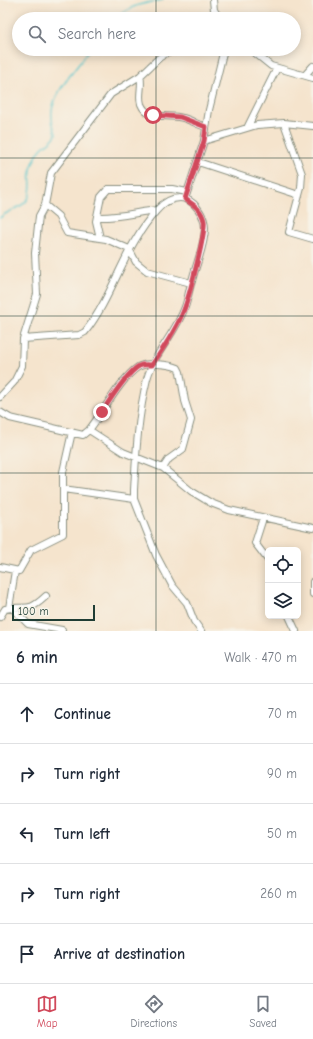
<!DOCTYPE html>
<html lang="en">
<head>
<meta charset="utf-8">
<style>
	body { margin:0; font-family:"Comic Neue",sans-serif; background:#f6f6f7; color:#1f2937 }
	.controls { position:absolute; right:12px; bottom:12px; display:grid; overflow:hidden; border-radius:6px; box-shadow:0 2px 10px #0003 }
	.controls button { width:36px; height:36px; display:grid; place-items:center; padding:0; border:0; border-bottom:1px solid #e0e1e3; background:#fff; color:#1f2937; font:20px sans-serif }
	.scale { position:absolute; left:12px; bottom:10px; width:83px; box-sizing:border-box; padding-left:4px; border:2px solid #1f3d34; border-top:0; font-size:11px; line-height:14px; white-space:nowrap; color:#1f3d34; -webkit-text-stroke:3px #f7f3e8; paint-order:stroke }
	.stop { position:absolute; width:12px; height:12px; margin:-9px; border:3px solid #d1495b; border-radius:50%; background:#fff }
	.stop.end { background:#d1495b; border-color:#fff; box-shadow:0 1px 4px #0008 }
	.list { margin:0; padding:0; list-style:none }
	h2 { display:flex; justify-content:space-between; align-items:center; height:52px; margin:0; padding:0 16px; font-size:17px }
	h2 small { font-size:13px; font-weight:400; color:#747a83 }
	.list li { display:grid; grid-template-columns:26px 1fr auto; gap:12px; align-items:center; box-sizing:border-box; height:60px; padding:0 16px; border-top:1px solid #e0e1e3 }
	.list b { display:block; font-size:15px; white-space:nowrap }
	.list em { font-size:13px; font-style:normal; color:#747a83 }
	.icon { flex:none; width:22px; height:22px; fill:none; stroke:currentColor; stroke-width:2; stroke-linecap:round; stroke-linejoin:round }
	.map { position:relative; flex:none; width:313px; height:631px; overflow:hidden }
	.search { position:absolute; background:#fff; box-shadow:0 2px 10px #0003; left:12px; right:12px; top:12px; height:44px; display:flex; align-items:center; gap:10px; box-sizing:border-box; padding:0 14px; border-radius:22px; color:#747a83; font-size:15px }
	.sheet { height:352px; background:#fff }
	nav { display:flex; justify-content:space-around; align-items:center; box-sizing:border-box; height:56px; border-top:1px solid #e0e1e3; background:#fff; font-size:11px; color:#747a83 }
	nav a { display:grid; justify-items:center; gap:2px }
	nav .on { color:#d1495b }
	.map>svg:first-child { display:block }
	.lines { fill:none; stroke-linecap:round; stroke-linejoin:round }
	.stream { stroke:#58c6cc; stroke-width:1.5 }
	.minor-casing { stroke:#8a9080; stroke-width:8 }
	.minor { stroke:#fff; stroke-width:6 }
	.route { stroke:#d1495b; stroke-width:5 }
	.grid { fill:none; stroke:#1f3d34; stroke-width:1; stroke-opacity:0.55 }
</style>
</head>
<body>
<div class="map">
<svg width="313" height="631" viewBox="0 0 313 631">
	<rect width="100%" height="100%" fill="#f7f3e8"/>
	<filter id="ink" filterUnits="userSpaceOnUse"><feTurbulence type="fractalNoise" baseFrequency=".025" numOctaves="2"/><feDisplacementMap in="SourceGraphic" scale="8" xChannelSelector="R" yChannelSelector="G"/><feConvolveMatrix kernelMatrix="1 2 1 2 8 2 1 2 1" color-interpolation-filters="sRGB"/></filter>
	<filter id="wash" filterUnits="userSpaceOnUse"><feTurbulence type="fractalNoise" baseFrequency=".012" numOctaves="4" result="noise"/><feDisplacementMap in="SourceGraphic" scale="16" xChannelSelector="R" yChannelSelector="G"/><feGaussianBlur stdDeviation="0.9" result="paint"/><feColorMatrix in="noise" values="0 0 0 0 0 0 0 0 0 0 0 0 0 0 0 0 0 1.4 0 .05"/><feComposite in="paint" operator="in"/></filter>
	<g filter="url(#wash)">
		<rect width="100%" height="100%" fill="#f5e4cd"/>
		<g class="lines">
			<path class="stream" d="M 115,19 C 130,5 144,3 163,0
				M 0,218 C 7,210 22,209 28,199 C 34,189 28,177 32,166 C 34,161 37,154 41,149 C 45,144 54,141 56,134 C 55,129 52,124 52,119 C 48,95 79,68 89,49"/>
		</g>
	</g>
	<g filter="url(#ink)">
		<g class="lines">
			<g class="minor-casing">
				<path id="minor" d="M 213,0 L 214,10 L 220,19
					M 250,49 L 271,66 L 313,78
					M 305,75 L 313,66
					M 140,76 C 143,85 138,95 141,104 C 148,122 168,113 183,118 C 191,120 198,125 206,127
					M 284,123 L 302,174 L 301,188 L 289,232 L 313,239
					M 248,126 L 277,68
					M 204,141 L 257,125 L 284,123 L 313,126
					M 198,162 L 299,195
					M 185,199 L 204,141 L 209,110 L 224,49
					M 45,205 L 58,216 L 67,233 L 106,239 L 129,249 L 136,262 L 147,271 L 191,283
					M 97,217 C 118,218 137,212 157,210
					M 100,238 L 96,221 L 101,197 L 108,189 L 172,189 L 187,192
					M 23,339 L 79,335 L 85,332 C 114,295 124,246 157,210 C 163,203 171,198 180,198 C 194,198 205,216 205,228 C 205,245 196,264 192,281 C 189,289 188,299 185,307 C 176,333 154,353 147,379 C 138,415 136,454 134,490 L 134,499 L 156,555 L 172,585 L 187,603 L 194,621 L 201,631
					M 0,397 L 14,382 L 22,366 L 23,339 L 37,294 L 35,253 L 39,216 L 45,205 L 51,173 L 111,94 L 140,76 L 159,58 L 173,49
					M 0,412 L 10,418 L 83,435 L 89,430 L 123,452 L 163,468 L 191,491 L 211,503 L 229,510 L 313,528
					M 89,430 C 102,414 121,378 138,367 C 147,362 169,364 178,368 L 180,372 L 185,401 L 191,420 L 183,449 L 169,459 L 163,468
					M 63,489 L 134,499
					M 263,518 L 255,543 L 268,560
					M 0,567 L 19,571 L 31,550 L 63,534 L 63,472 L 72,432
					M 313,582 L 313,594
					M 9,608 L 15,571
					M 13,609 L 28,624 L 62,630
					M 289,616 L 296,631
					M 0,617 L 5,609 C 27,605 27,614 46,596"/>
			</g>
			<use href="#minor" class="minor"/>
		</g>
	</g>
	<g class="lines" filter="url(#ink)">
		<path class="route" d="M 102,412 C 109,401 128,372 139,366 C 143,364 148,365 152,365 C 163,349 179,325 185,307 C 190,293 206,232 204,221 C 202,210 194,205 185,199 L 204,141 L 206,127 L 180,117 L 153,115"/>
	</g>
	<path class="grid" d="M 156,0 L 156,19M 156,49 L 156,631M 0,158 L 313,158M 0,316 L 313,316M 0,473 L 313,473"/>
</svg>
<div class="controls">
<button><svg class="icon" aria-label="locate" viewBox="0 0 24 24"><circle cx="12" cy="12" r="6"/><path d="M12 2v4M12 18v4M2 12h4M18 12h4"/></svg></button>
<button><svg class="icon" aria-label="layers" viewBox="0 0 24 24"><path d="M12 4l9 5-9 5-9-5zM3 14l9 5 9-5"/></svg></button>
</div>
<div class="scale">100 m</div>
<div class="stop" style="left:153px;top:115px"></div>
<div class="stop end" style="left:102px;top:412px"></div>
<div class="search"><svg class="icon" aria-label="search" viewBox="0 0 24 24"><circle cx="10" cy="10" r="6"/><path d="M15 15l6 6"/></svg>Search here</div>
</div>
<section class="sheet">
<h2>6 min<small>Walk · 470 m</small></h2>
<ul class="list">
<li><svg class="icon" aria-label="ahead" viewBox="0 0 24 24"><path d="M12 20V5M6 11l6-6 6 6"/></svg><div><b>Continue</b></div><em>70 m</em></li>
<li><svg class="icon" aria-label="right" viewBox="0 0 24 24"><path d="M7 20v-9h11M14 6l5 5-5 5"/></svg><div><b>Turn right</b></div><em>90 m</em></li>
<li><svg class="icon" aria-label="left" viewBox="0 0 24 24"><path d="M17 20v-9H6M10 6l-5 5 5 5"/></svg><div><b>Turn left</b></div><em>50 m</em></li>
<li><svg class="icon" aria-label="right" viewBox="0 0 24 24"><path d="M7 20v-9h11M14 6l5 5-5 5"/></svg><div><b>Turn right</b></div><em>260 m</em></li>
<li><svg class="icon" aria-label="arrive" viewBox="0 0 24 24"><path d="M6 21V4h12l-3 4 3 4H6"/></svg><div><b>Arrive at destination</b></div></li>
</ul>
</section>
<nav>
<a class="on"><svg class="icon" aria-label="map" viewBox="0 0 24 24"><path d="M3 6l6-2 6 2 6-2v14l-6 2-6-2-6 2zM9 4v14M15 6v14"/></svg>Map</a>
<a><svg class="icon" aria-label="directions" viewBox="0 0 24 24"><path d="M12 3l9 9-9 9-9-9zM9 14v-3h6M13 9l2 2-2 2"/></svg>Directions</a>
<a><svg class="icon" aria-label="saved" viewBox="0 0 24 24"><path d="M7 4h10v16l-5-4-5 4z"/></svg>Saved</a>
</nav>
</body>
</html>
